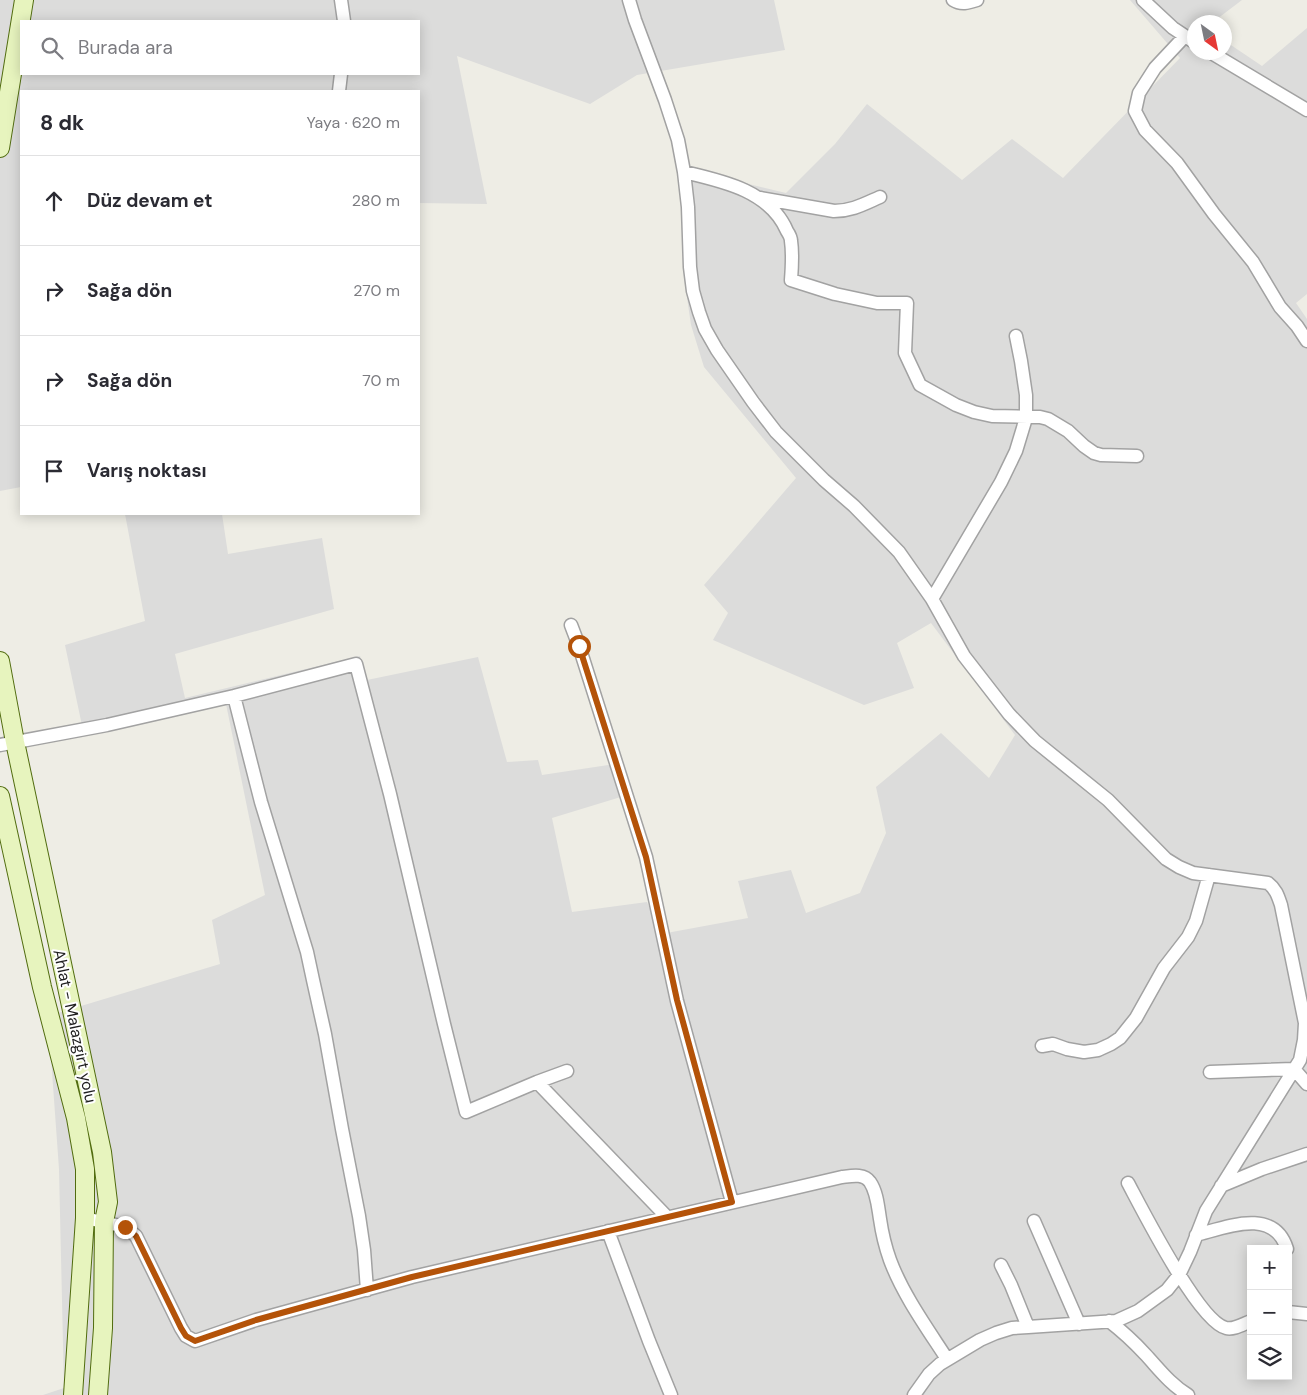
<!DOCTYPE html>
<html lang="tr">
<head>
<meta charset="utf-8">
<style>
	body { margin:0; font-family:"DM Sans",sans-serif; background:#f7f7f7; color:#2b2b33 }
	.controls { position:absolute; right:15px; bottom:15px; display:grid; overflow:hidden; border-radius:0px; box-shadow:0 2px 12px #0003 }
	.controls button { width:45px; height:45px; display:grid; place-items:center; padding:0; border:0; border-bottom:1px solid #e1e1e2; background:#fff; color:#2b2b33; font:25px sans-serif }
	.compass { position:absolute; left:1187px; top:15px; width:45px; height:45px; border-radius:50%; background:#fff; box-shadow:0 2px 12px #0003; rotate:147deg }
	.stop { position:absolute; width:15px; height:15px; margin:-11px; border:4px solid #b45309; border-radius:50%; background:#fff }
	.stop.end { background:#b45309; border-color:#fff; box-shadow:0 1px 5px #0008 }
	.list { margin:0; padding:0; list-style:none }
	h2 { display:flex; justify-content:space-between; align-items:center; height:65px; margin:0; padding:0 20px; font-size:21px }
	h2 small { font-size:16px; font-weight:400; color:#7c7c81 }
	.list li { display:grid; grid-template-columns:32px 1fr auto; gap:15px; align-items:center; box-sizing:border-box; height:90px; padding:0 20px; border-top:1px solid #e1e1e2 }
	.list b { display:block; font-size:19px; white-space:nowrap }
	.list em { font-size:16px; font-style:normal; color:#7c7c81 }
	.icon { flex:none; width:28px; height:28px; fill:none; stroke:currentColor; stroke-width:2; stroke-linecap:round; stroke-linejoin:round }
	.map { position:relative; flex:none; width:1307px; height:1395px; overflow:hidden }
	.search { position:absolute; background:#fff; box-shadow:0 2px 12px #0003; left:20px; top:20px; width:400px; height:55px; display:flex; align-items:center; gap:12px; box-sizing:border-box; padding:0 18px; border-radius:0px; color:#7c7c81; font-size:19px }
	.panel { position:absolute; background:#fff; box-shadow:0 2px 12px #0003; left:20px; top:90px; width:400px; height:425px; border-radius:0px }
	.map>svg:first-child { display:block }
	.residential { fill:#dcdcdb; fill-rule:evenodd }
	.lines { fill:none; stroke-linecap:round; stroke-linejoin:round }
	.street-casing { stroke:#a2a2a2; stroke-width:15 }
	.secondary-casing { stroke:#516c0f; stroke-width:20 }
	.street { stroke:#fff; stroke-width:12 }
	.secondary { stroke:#e7f4be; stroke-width:18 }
	.route { stroke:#b45309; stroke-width:6 }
	.labels { text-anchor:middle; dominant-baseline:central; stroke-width:4; stroke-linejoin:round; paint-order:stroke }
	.street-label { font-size:16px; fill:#1e1e1e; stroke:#fff }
</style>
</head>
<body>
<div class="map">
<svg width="1307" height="1395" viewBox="0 0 1307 1395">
	<rect width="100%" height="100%" fill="#eeede5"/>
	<path class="residential" d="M 0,0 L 774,0 L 785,50 L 637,75 L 590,104 L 457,56 L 487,204 L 419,203 L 419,91 L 21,91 L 21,487 L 0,491 ZM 21,21 L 419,21 L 419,74 L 21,74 Z
		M 1130,0 L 1242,0 L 1213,22 L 1194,22 L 1194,52 L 1224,52 L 1225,41 L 1262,66 L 1307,28 L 1307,294 L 1296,303 L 1307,319 L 1307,1395 L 43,1395 L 64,1388 L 59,1169 L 48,1016 L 220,964 L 212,920 L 265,895 L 226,704 L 84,735 L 65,645 L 145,621 L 125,514 L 222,514 L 228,554 L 322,538 L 334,609 L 175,654 L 185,698 L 360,656 L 367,680 L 478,657 L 507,762 L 538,760 L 542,775 L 615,764 L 624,796 L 552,818 L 572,912 L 647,902 L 661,934 L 748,918 L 738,881 L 791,870 L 806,913 L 860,893 L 886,833 L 876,787 L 941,733 L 989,778 L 1015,735 L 931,623 L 897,643 L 914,688 L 864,705 L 713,640 L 728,613 L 704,585 L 796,478 L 704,367 L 691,325 L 684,277 L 679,167 L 786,193 L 835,144 L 867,104 L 962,180 L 1012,139 L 1063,178 L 1180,58 ZM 1251,1249 L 1288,1249 L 1288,1376 L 1251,1376 Z"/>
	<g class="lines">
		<g class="street-casing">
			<path id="street" d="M 341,0 L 344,21
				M 629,0 L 635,20 L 665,100 L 678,140 L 684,172 L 688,207 L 690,267 L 693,291 L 699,312 L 705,329 L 717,350 L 753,402 L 776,432 L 824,480 L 854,506 L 899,552 L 932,599 L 964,656 L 1009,714 L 1035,741 L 1108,800 L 1166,859 L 1179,867 L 1193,873 L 1268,883 C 1276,889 1278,896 1281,905 L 1305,1023 L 1304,1040 L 1300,1060 L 1206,1211 L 1190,1252 L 1179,1275 L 1167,1290 L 1138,1311 L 1116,1321 L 1028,1327 L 1012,1328 L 996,1333 L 980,1340 L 940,1364 L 929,1374 L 914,1395
				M 953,0 C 961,5 968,3 977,0
				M 1143,0 L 1173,28 L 1194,42
				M 1185,36 L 1155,68 L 1139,93 L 1135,111 L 1145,130 L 1177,163 L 1214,214 L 1253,262 L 1280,307 L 1297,326 L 1307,341
				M 1210,52 L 1307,110
				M 339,91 L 341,74
				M 684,172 C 723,181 770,191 787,231 C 789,234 791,238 791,241 C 793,254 792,267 791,280 L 835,294 L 877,303 L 907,303 L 905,353 L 920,385 L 956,405 L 974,412 L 992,416 L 1040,417 L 1048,419 L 1068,431 L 1084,446 L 1094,453 L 1101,455 L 1137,456
				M 760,198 L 834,211 C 852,211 864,204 880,197
				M 932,599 L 1001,482 L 1016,451 L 1026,418 L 1026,395 L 1021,361 L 1016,336
				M 571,625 L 579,646 L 646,857 L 677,1001 L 732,1202
				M 234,696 L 261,802 L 307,952 L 313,980 L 325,1034 L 342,1129 L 359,1216 L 364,1250 L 367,1290
				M 0,745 L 107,725 L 234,696 L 356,664 L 390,794 L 444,1024 L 466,1112 L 537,1082 L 567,1071
				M 1042,1046 L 1053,1044 L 1067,1049 L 1084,1052 L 1098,1050 L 1111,1044 L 1120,1038 L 1136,1018 L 1164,968 L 1188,937 L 1196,921 L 1209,875
				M 1210,1072 L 1294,1069 L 1307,1084
				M 537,1082 L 667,1217
				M 1128,1183 C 1143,1211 1199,1322 1226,1328 C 1234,1330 1243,1324 1251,1321
				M 1221,1186 L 1262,1169 L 1307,1154
				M 85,1218 L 125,1227 L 136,1236 L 181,1328 L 186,1336 L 195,1341 L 256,1320 L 412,1277 L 842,1177 C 851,1176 864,1173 870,1182 C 877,1192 878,1207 880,1219 C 882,1233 885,1246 890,1260 C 903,1295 927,1328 947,1359
				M 1034,1221 L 1079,1324
				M 608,1231 L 649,1341 L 671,1395
				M 1196,1235 C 1227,1227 1274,1207 1287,1249
				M 1001,1265 L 1011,1285 L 1028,1327
				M 1288,1312 L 1307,1314
				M 1109,1321 C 1122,1331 1134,1342 1145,1354 C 1159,1369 1170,1384 1188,1395"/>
		</g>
		<g class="secondary-casing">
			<path id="secondary" d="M 0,148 L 24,0
				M 0,661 L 15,742 L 102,1152 L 108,1202 L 104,1222 L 103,1328 L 98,1395
				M 0,796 L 42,987 L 76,1118 L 85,1169 L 85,1218 L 73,1395"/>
		</g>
		<use href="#street" class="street"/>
		<use href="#secondary" class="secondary"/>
	</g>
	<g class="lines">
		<path class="route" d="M 125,1227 L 136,1236 L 181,1328 L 186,1336 L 195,1341 L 256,1320 L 412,1277 L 732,1202 L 677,1000 L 646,857 L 579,646"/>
	</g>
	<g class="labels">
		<g class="street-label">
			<text transform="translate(75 1026) rotate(78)">Ahlat - Malazgirt yolu</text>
		</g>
	</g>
</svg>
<div class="controls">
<button>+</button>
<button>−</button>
<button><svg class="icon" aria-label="layers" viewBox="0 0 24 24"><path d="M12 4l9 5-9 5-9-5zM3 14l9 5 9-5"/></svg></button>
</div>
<svg class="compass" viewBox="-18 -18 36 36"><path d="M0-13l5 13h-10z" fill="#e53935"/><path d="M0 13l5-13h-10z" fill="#7c7c81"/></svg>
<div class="stop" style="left:579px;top:646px"></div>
<div class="stop end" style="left:125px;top:1227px"></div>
<div class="search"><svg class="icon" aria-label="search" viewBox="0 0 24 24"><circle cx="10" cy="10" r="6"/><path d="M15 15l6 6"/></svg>Burada ara</div>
<section class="panel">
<h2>8 dk<small>Yaya · 620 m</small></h2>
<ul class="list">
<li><svg class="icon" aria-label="ahead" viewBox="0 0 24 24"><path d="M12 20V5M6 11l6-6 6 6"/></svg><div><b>Düz devam et</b></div><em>280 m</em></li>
<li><svg class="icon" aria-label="right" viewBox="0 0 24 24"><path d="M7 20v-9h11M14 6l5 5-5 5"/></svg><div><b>Sağa dön</b></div><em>270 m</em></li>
<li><svg class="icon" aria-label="right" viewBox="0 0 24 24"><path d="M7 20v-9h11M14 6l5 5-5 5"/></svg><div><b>Sağa dön</b></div><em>70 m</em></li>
<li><svg class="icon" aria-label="arrive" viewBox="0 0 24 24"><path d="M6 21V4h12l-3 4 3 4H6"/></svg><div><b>Varış noktası</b></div></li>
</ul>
</section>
</div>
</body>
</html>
